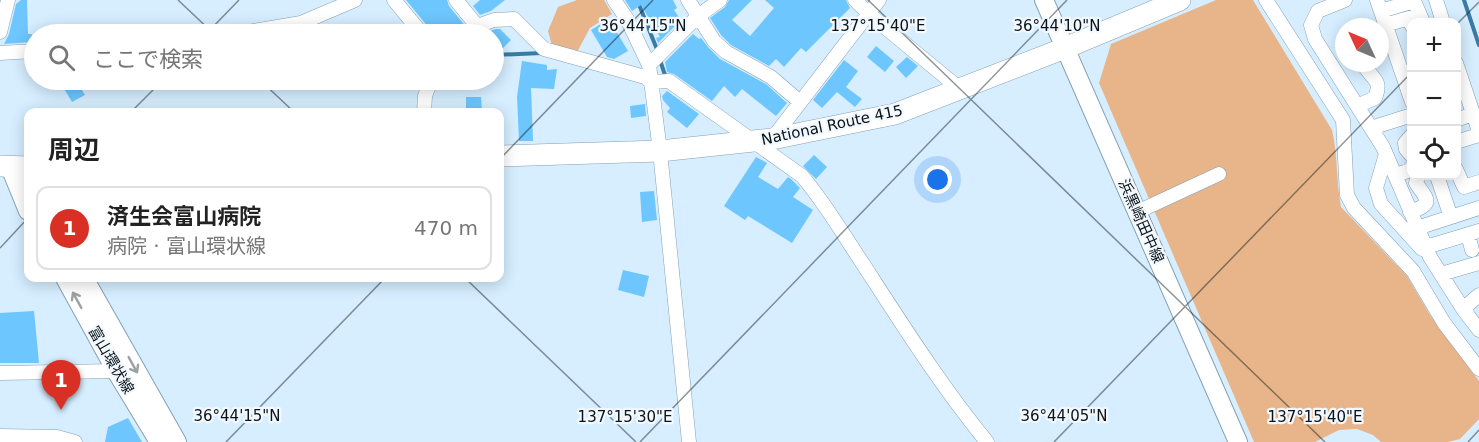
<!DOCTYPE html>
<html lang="ja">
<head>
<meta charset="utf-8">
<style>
	body { margin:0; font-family:"DejaVu Sans","Noto Sans JP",sans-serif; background:#f6f6f6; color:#222 }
	.controls { position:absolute; right:18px; top:18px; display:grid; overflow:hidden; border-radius:12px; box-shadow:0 3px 15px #0003 }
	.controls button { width:54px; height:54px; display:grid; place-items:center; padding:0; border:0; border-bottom:2px solid #e0e0e0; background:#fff; color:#222; font:30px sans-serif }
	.compass { position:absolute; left:1335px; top:18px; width:54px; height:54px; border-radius:50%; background:#fff; box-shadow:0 3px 15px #0003; rotate:314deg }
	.you { position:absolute; left:938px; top:180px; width:21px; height:21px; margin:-15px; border:4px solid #fff; border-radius:50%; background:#1a73e8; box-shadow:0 0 0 9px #1a73e833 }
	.badge { display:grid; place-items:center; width:39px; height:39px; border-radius:50%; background:#d93025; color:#fff; font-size:20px; font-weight:700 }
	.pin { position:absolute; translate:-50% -50px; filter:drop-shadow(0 2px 3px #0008) }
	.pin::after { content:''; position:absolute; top:32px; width:21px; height:18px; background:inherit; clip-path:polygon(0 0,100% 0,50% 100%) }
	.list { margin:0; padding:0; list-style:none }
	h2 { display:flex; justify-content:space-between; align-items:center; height:78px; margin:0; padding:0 24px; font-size:26px }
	h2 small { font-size:20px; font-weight:400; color:#767676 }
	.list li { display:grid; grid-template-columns:39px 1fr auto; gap:18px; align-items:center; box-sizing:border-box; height:84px; margin:0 12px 12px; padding:0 12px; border:2px solid #e0e0e0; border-radius:12px }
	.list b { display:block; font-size:22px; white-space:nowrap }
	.list p { margin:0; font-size:20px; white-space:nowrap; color:#767676 }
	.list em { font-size:20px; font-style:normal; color:#767676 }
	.icon { flex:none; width:33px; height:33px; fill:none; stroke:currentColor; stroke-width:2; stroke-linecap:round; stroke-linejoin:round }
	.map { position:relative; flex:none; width:1479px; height:442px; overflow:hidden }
	.search { position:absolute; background:#fff; box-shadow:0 3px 15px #0003; left:24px; top:24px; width:480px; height:66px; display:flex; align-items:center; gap:15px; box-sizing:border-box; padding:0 21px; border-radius:33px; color:#767676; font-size:22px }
	.panel { position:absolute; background:#fff; box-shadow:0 3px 15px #0003; left:24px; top:108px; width:480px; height:174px; border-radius:12px }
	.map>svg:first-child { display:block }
	.green { fill:#e7b589 }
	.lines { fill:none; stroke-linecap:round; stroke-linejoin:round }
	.stream { stroke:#3a7ba3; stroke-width:4 }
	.building { fill:#6dc6fd }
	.minor-casing { stroke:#84a0b4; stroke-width:15 }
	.major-casing { stroke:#84a0b4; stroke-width:20 }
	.highway-casing { stroke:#84a0b4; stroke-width:22 }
	.minor { stroke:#fff; stroke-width:14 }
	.major { stroke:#fff; stroke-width:18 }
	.highway { stroke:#fff; stroke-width:21 }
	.oneway { stroke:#9ca1a3 }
	.ticks { fill:none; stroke:#08131a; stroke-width:1.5; stroke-opacity:0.45 }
	.labels { text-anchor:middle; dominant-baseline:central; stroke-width:4.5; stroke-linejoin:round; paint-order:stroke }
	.street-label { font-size:15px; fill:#08131a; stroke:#f2f8fd }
	.ticks-label { font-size:15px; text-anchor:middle; fill:#08131a; stroke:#f2f8fd; stroke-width:4.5; stroke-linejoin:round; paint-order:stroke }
</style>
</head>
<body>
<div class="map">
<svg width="1479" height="442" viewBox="0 0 1479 442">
	<rect width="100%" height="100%" fill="#d6eeff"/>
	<path class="green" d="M 577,0 L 604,0 L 612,14 L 590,28 L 576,54 L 553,49 L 548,31 L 558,7 Z
		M 1216,0 L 1253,0 L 1332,130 C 1338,155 1336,181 1341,207 L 1407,276 L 1430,315 L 1479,381 L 1479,419 L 1460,439 L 1448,442 L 1381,442 L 1373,435 L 1357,429 L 1339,430 L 1315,442 L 1254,442 L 1099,83 L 1111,44 Z"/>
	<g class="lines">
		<path class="stream" d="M 635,0 L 640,7 L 658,52
			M 1464,0 L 1479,45
			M 494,55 L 542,53
			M 660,60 L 666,78"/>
	</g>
	<path class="building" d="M 21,0 L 27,0 L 28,34 L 32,34 L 31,42 L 4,44 L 9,34 L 16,4 Z
		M 406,0 L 447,0 L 449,6 L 467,28 L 460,34 L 431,34 L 429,28 Z
		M 480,0 L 505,0 L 491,11 L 480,15 L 473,6 Z
		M 625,0 L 673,0 L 677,8 L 674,10 L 681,20 L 658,43 L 656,38 L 660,37 L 641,5 L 632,11 Z
		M 729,0 L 752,0 L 732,20 L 750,36 L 774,8 L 765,0 L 846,0 L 850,8 L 806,52 L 801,48 L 784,67 L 776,59 L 769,66 L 731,45 L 721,35 L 710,18 L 725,7 Z
		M 609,19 L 628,51 L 614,59 L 607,57 L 591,30 Z
		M 496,29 L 500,29 L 511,40 L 501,50 L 494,42 L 494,34 L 480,34 Z
		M 693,34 L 699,39 L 701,38 L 708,47 L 720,59 L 766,84 L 787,103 L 776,116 L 742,89 L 735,97 L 724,86 L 712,101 L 674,74 L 667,72 L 665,62 Z
		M 876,46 L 894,61 L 885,72 L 867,57 Z
		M 907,57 L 918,66 L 906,78 L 896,67 Z
		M 844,60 L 858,71 L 846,87 L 862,99 L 855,107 L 837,92 L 822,108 L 813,100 Z
		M 522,61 L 547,65 L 547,70 L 557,69 L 554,89 L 531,88 L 533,141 L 519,141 L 517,97 Z
		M 59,80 L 94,80 L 82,90 L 85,95 L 72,102 Z
		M 667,91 L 699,114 L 687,128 L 667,112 L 670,108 L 663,100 L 662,96 Z
		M 466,97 L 481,97 L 482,111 L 466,111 Z
		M 645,104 L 646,116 L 631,118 L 630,106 Z
		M 814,155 L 827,167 L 816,179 L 803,166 Z
		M 756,157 L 767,163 L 758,177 L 778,189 L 788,177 L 791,179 L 800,188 L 793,197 L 813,210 L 792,243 L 748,216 L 745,220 L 724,206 Z
		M 654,191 L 657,220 L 642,222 L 640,192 Z
		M 623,270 L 649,276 L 644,297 L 618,290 Z
		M 34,311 L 39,363 L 0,363 L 0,313 Z
		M 128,418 L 142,442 L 105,442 L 108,427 Z"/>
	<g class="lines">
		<g class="minor-casing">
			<path id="minor" d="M 394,0 L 422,34
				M 456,0 L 477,26 L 494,20 L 514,19 L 544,49 L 645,77 L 651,82 L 669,81 L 802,176 C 825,203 843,234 863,264 C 902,324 941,386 987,442
				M 614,0 L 627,19 L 649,65 L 660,151 L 689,442
				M 688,0 L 714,41 L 726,52 L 771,77 L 800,102
				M 855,0 L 869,14 L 960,89
				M 1266,0 L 1343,120 L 1347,195 L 1354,208 L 1413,271 L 1444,323 L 1479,369
				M 1345,0 L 1318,11 L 1311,25 L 1315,39 L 1383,147 L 1430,257 L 1463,309 L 1479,330
				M 1377,0 L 1412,102
				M 1436,0 L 1443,22
				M 1381,11 L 1414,1 L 1423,22
				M 1385,25 L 1409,18 L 1412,26
				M 0,32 L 8,0
				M 235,34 L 301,23 L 355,0
				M 0,53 L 34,51
				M 1456,63 L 1479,131
				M 649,65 L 697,17 L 720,0
				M 1357,106 L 1375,98 C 1382,81 1374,80 1365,67 L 1366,63
				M 424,112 L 425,96 L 431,80
				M 1456,120 L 1473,114
				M 1371,128 L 1412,115
				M 1412,135 L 1405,143 L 1406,149 L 1412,156
				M 772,139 L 879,0
				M 1456,142 L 1479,135
				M 1386,154 L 1376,188 L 1381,204 L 1422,249
				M 1456,169 L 1464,187 L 1479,182
				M 1395,175 L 1408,171 L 1412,167
				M 1437,176 L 1451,217
				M 1137,212 L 1219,174
				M 1410,212 C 1435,203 1427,200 1416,183 L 1418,176
				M 1417,228 L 1479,208
				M 1468,234 L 1472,250
				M 1426,247 L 1479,231
				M 1441,274 L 1479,263
				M 1463,309 L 1479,295
				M 0,373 L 116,371
				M 0,436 L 57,437 L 75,442"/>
		</g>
		<g class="major-casing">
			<path id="major" d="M 1044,0 L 1238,442
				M 10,167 L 28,211
				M 65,278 L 116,371 L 159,442
				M 84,278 L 177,442"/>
		</g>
		<g class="highway-casing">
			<path id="highway" d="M 500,156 L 660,151 L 772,139 L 895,114 L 1065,48 L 1180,0
				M 0,166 L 28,167"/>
		</g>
		<use href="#minor" class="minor"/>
		<use href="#major" class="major"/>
		<use href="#highway" class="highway"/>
	</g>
	<defs><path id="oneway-shaft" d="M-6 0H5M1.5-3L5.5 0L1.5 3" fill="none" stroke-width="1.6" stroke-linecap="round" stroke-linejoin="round" transform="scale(1.5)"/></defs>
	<g class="oneway">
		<use href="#oneway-shaft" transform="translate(77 300) rotate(-119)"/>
		<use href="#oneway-shaft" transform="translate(133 365) rotate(61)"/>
	</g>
	<path class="ticks" d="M 178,0 L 214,34M 868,0 L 1325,442M 1456,25 L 1479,2M 206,34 L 239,0M 260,80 L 294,112M 131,112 L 163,80M 500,159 L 653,0M 0,248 L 28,218M 465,278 L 636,442M 226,442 L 385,278M 640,442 L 1067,0M 1054,442 L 1412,72M 1468,442 L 1479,430"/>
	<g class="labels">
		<g class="street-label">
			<text transform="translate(832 125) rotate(-12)">National Route 415</text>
			<text transform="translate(1141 221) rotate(66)">浜黒崎田中線</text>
			<text transform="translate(111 360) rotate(60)">富山環状線</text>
		</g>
	</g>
	<g class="ticks-label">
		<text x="878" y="31">137°15'40"E</text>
		<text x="643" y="31">36°44'15"N</text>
		<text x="1057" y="31">36°44'10"N</text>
		<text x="237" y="421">36°44'15"N</text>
		<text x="1064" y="421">36°44'05"N</text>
		<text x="625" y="422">137°15'30"E</text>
		<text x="1315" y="422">137°15'40"E</text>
	</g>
</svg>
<div class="controls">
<button>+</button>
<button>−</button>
<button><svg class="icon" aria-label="locate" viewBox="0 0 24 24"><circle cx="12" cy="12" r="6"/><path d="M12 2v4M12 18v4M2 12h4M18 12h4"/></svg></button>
</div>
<svg class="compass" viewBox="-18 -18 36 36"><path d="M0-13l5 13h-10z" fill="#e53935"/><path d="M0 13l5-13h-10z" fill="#767676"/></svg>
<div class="you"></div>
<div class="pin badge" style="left:61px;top:410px">1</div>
<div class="search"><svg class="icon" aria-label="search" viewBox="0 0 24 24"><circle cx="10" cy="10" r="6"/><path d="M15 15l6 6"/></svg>ここで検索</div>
<section class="panel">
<h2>周辺<small></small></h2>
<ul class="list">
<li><span class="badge">1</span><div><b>済生会富山病院</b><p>病院 · 富山環状線</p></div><em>470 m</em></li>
</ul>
</section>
</div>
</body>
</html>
